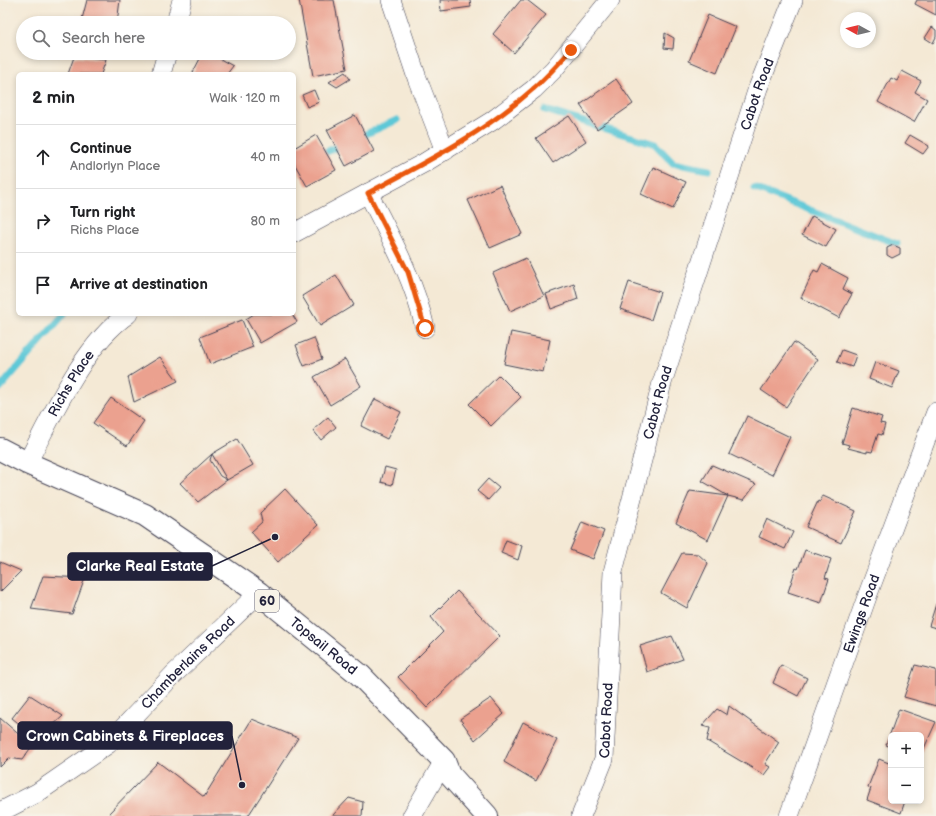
<!DOCTYPE html>
<html lang="en">
<head>
<meta charset="utf-8">
<style>
	body { margin:0; font-family:"Balsamiq Sans",sans-serif; background:#f2f2f2; color:#202124 }
	.controls { position:absolute; right:12px; bottom:12px; display:grid; overflow:hidden; border-radius:6px; box-shadow:0 2px 6px #0003 }
	.controls button { width:36px; height:36px; display:grid; place-items:center; padding:0; border:0; border-bottom:1px solid #e0e0e0; background:#fff; color:#202124; font:20px sans-serif }
	.compass { position:absolute; left:840px; top:12px; width:36px; height:36px; border-radius:50%; background:#fff; box-shadow:0 2px 6px #0003; rotate:278deg }
	.stop { position:absolute; width:12px; height:12px; margin:-9px; border:3px solid #ea580c; border-radius:50%; background:#fff }
	.stop.end { background:#ea580c; border-color:#fff; box-shadow:0 1px 4px #0008 }
	.list { margin:0; padding:0; list-style:none }
	h2 { display:flex; justify-content:space-between; align-items:center; height:52px; margin:0; padding:0 16px; font-size:17px }
	h2 small { font-size:13px; font-weight:400; color:#757577 }
	.list li { display:grid; grid-template-columns:26px 1fr auto; gap:12px; align-items:center; box-sizing:border-box; height:64px; padding:0 16px; border-top:1px solid #e0e0e0 }
	.list b { display:block; font-size:15px; white-space:nowrap }
	.list p { margin:0; font-size:13px; white-space:nowrap; color:#757577 }
	.list em { font-size:13px; font-style:normal; color:#757577 }
	.icon { flex:none; width:22px; height:22px; fill:none; stroke:currentColor; stroke-width:2; stroke-linecap:round; stroke-linejoin:round }
	.map { position:relative; flex:none; width:936px; height:816px; overflow:hidden }
	.search { position:absolute; background:#fff; box-shadow:0 2px 6px #0003; left:16px; top:16px; width:280px; height:44px; display:flex; align-items:center; gap:10px; box-sizing:border-box; padding:0 14px; border-radius:22px; color:#757577; font-size:15px }
	.panel { position:absolute; background:#fff; box-shadow:0 2px 6px #0003; left:16px; top:72px; width:280px; height:244px; border-radius:6px }
	.map>svg:first-child { display:block }
	.lines { fill:none; stroke-linecap:round; stroke-linejoin:round }
	.stream { stroke:#5dc8d7; stroke-width:7 }
	.building { fill:#eba18f }
	.minor-casing { stroke:#424052; stroke-width:20 }
	.primary-casing { stroke:#424052; stroke-width:24 }
	.minor { stroke:#fff; stroke-width:19 }
	.primary { stroke:#fff; stroke-width:22 }
	.route { stroke:#ea580c; stroke-width:5 }
	.labels { text-anchor:middle; dominant-baseline:central; stroke-width:4; stroke-linejoin:round; paint-order:stroke }
	.shield { fill:#f7f3e8; stroke:#62616f; stroke-width:1 }
	.shield-label { font-size:13px; font-weight:bold; fill:#22223b }
	.street-label { font-size:14px; fill:#22223b; stroke:#f7f3e8 }
	.leader { fill:none; stroke:#22223b; stroke-width:1.5 }
	.callout-dot { fill:#22223b; stroke:#f7f3e8; stroke-width:1.5 }
	.callout { fill:#22223b; stroke:#22223b; stroke-width:1.5 }
	.callout-label { font-size:15px; text-anchor:middle; font-weight:bold; fill:#fff }
</style>
</head>
<body>
<div class="map">
<svg width="936" height="816" viewBox="0 0 936 816">
	<rect width="100%" height="100%" fill="#f7f3e8"/>
	<filter id="ink" filterUnits="userSpaceOnUse"><feTurbulence type="fractalNoise" baseFrequency=".025" numOctaves="2"/><feDisplacementMap in="SourceGraphic" scale="8" xChannelSelector="R" yChannelSelector="G"/><feConvolveMatrix kernelMatrix="1 2 1 2 8 2 1 2 1" color-interpolation-filters="sRGB"/></filter>
	<filter id="wash" filterUnits="userSpaceOnUse"><feTurbulence type="fractalNoise" baseFrequency=".012" numOctaves="4" result="noise"/><feDisplacementMap in="SourceGraphic" scale="16" xChannelSelector="R" yChannelSelector="G"/><feGaussianBlur stdDeviation="0.9" result="paint"/><feColorMatrix in="noise" values="0 0 0 0 0 0 0 0 0 0 0 0 0 0 0 0 0 1.4 0 .05"/><feComposite in="paint" operator="in"/></filter>
	<g filter="url(#wash)">
		<rect width="100%" height="100%" fill="#f4e9d5"/>
		<g class="lines">
			<path class="stream" d="M 545,110 L 655,144 L 673,163 L 709,170
				M 357,138 L 397,120
				M 317,156 L 344,144
				M 754,188 L 897,244
				M 0,388 L 64,314"/>
		</g>
		<g id="blocks">
			<path class="building" d="M 87,0 L 120,0 L 117,23 L 81,23 Z
				M 299,0 L 334,0 L 347,69 L 313,76 Z
				M 440,0 L 470,0 L 471,7 L 441,11 Z
				M 521,0 L 527,0 L 546,15 L 514,53 L 493,34 Z
				M 917,0 L 936,0 L 936,15 L 915,4 Z
				M 708,15 L 736,27 L 717,73 L 689,61 Z
				M 932,27 L 936,30 L 936,37 L 933,43 L 925,38 Z
				M 665,33 L 674,38 L 673,49 L 664,48 Z
				M 203,53 L 209,53 L 233,66 L 227,74 L 192,74 Z
				M 74,57 L 106,60 L 101,74 L 68,74 Z
				M 902,71 L 921,81 L 915,92 L 927,99 L 914,122 L 878,102 L 891,78 L 897,81 Z
				M 345,72 L 350,79 L 337,87 L 329,82 Z
				M 616,79 L 633,104 L 597,129 L 580,105 Z
				M 314,90 L 319,102 L 307,107 L 302,95 Z
				M 355,115 L 374,151 L 346,166 L 327,130 Z
				M 569,116 L 586,141 L 553,163 L 536,138 Z
				M 316,135 L 336,170 L 307,186 L 294,163 L 294,148 Z
				M 910,135 L 929,146 L 923,154 L 905,143 Z
				M 653,167 L 686,182 L 673,209 L 641,194 Z
				M 500,185 L 522,234 L 490,248 L 468,200 Z
				M 812,216 L 836,229 L 826,247 L 802,235 Z
				M 893,245 L 900,248 L 900,254 L 892,258 L 887,255 L 887,248 Z
				M 526,258 L 544,296 L 510,311 L 493,273 Z
				M 822,264 L 848,278 L 843,289 L 852,294 L 839,318 L 801,298 L 814,270 L 818,272 Z
				M 336,275 L 354,305 L 320,326 L 302,296 Z
				M 629,282 L 660,292 L 651,320 L 620,309 Z
				M 574,284 L 578,299 L 551,309 L 546,294 Z
				M 254,314 L 292,314 L 297,322 L 260,343 L 246,319 Z
				M 242,320 L 253,347 L 210,364 L 200,337 Z
				M 511,332 L 550,340 L 543,372 L 504,364 Z
				M 314,338 L 322,359 L 304,366 L 296,345 Z
				M 794,342 L 818,359 L 786,407 L 761,390 Z
				M 842,350 L 856,355 L 852,367 L 837,362 Z
				M 160,357 L 178,381 L 134,402 L 128,377 Z
				M 345,359 L 361,386 L 330,405 L 314,377 Z
				M 875,362 L 899,371 L 892,388 L 869,379 Z
				M 499,375 L 521,397 L 491,426 L 469,404 Z
				M 111,398 L 144,421 L 127,446 L 93,423 Z
				M 375,399 L 401,412 L 387,439 L 361,426 Z
				M 853,408 L 882,417 L 880,423 L 885,424 L 882,435 L 878,434 L 872,452 L 867,451 L 867,453 L 848,448 L 849,445 L 842,443 Z
				M 747,416 L 790,437 L 772,475 L 729,454 Z
				M 328,417 L 336,427 L 321,440 L 313,430 Z
				M 237,439 L 253,465 L 227,480 L 198,502 L 180,483 L 212,454 L 210,460 L 220,476 L 227,480 L 212,454 Z
				M 712,465 L 756,484 L 744,500 L 728,496 L 702,481 Z
				M 385,467 L 396,470 L 392,485 L 381,482 Z
				M 488,479 L 499,488 L 488,500 L 477,491 Z
				M 285,489 L 318,525 L 278,562 L 251,532 L 262,522 L 260,513 Z
				M 690,491 L 728,496 L 708,540 L 676,523 Z
				M 823,496 L 856,511 L 841,543 L 806,527 L 818,501 L 820,502 Z
				M 767,519 L 793,532 L 785,549 L 759,537 Z
				M 582,522 L 604,531 L 593,559 L 570,550 Z
				M 506,540 L 522,546 L 518,560 L 501,553 Z
				M 805,550 L 831,559 L 825,578 L 829,579 L 821,603 L 788,592 L 796,568 L 798,569 Z
				M 682,553 L 698,554 L 708,563 L 687,608 L 661,593 Z
				M 0,562 L 21,571 L 0,592 Z
				M 43,576 L 85,578 L 72,614 L 31,609 Z
				M 457,591 L 500,636 L 427,708 L 398,677 L 443,632 L 431,617 Z
				M 936,604 L 936,628 L 929,626 Z
				M 672,636 L 683,659 L 647,672 L 640,646 Z
				M 781,665 L 807,678 L 798,696 L 773,683 Z
				M 915,665 L 936,670 L 936,706 L 904,697 Z
				M 30,695 L 63,716 L 38,739 L 12,718 Z
				M 491,698 L 504,714 L 475,740 L 460,719 Z
				M 729,706 L 779,742 L 765,764 L 770,767 L 764,775 L 707,741 L 710,728 L 702,726 L 717,709 L 727,715 Z
				M 899,709 L 936,722 L 921,755 L 921,735 L 891,735 L 891,747 L 886,745 Z
				M 0,718 L 32,746 L 22,760 L 9,758 L 0,767 Z
				M 252,719 L 298,738 L 248,816 L 112,816 L 109,813 L 158,762 L 204,797 Z
				M 523,722 L 557,740 L 536,781 L 504,762 Z
				M 879,759 L 891,764 L 891,801 L 905,801 L 901,813 L 867,800 L 871,788 L 868,787 Z
				M 349,798 L 363,802 L 362,816 L 332,816 Z"/>
		</g>
	</g>
	<g filter="url(#ink)">
		<use href="#blocks" fill-opacity="0" stroke="#424052" stroke-width="1"/>
		<g class="lines">
			<g class="minor-casing">
				<g id="minor">
					<path d="M 391,0 L 417,78 L 445,151"/>
					<path d="M 176,23 L 182,0"/>
					<path d="M 161,74 L 167,53"/>
					<path d="M 368,193 C 391,238 414,279 425,328"/>
					<path d="M 294,233 L 424,163 L 492,121 L 534,89 L 554,69 L 610,0"/>
					<path id="s1" d="M 27,463 C 52,416 83,345 128,314"/>
					<path id="s2" d="M 0,812 L 37,793 L 108,744 L 173,675 L 259,593"/>
					<path d="M 412,816 L 444,761"/>
					<path id="s3" d="M 581,816 L 604,759 L 613,572 L 662,383 L 758,88 L 793,0"/>
					<path id="s4" d="M 789,816 L 868,594 L 936,412"/>
				</g>
			</g>
			<g class="primary-casing">
				<g id="primary">
					<path id="s5" d="M 0,449 L 27,463 L 145,515 L 259,593 L 360,675 L 444,761 L 449,774 L 487,816"/>
				</g>
			</g>
			<use href="#minor" class="minor"/>
			<use href="#primary" class="primary"/>
		</g>
	</g>
	<g class="lines" filter="url(#ink)">
		<path class="route" d="M 425,328 L 408,272 L 368,193 C 426,162 484,133 533,89 C 547,77 559,63 571,50"/>
	</g>
	<g class="labels">
		<rect class="shield" x="255" y="590" width="24" height="22" rx="3"/>
		<g class="shield-label">
			<text x="267" y="601">60</text>
		</g>
		<g class="street-label">
			<text stroke="none"><textPath href="#s3" startOffset="748">Cabot Road</textPath></text>
			<text stroke="none"><textPath href="#s1" startOffset="91">Richs Place</textPath></text>
			<text stroke="none"><textPath href="#s3" startOffset="424">Cabot Road</textPath></text>
			<text stroke="none"><textPath href="#s4" startOffset="215">Ewings Road</textPath></text>
			<text stroke="none"><textPath href="#s5" startOffset="381">Topsail Road</textPath></text>
			<text stroke="none"><textPath href="#s2" startOffset="242">Chamberlains Road</textPath></text>
			<text stroke="none"><textPath href="#s3" startOffset="100">Cabot Road</textPath></text>
		</g>
	</g>
	<path class="leader" d="M275 537L212 566M242 785L232 736"/>
	<g class="callout-dot">
		<circle cx="275" cy="537" r="4"/>
		<circle cx="242" cy="785" r="4"/>
	</g>
	<g class="callout">
		<rect x="68" y="553" width="144" height="27" rx="4"/>
		<rect x="18" y="722" width="214" height="27" rx="4"/>
	</g>
	<g class="callout-label">
		<text x="140" y="571">Clarke Real Estate</text>
		<text x="125" y="741">Crown Cabinets &amp; Fireplaces</text>
	</g>
</svg>
<div class="controls">
<button>+</button>
<button>−</button>
</div>
<svg class="compass" viewBox="-18 -18 36 36"><path d="M0-13l5 13h-10z" fill="#e53935"/><path d="M0 13l5-13h-10z" fill="#757577"/></svg>
<div class="stop" style="left:425px;top:328px"></div>
<div class="stop end" style="left:571px;top:50px"></div>
<div class="search"><svg class="icon" aria-label="search" viewBox="0 0 24 24"><circle cx="10" cy="10" r="6"/><path d="M15 15l6 6"/></svg>Search here</div>
<section class="panel">
<h2>2 min<small>Walk · 120 m</small></h2>
<ul class="list">
<li><svg class="icon" aria-label="ahead" viewBox="0 0 24 24"><path d="M12 20V5M6 11l6-6 6 6"/></svg><div><b>Continue</b><p>Andlorlyn Place</p></div><em>40 m</em></li>
<li><svg class="icon" aria-label="right" viewBox="0 0 24 24"><path d="M7 20v-9h11M14 6l5 5-5 5"/></svg><div><b>Turn right</b><p>Richs Place</p></div><em>80 m</em></li>
<li><svg class="icon" aria-label="arrive" viewBox="0 0 24 24"><path d="M6 21V4h12l-3 4 3 4H6"/></svg><div><b>Arrive at destination</b></div></li>
</ul>
</section>
</div>
</body>
</html>
